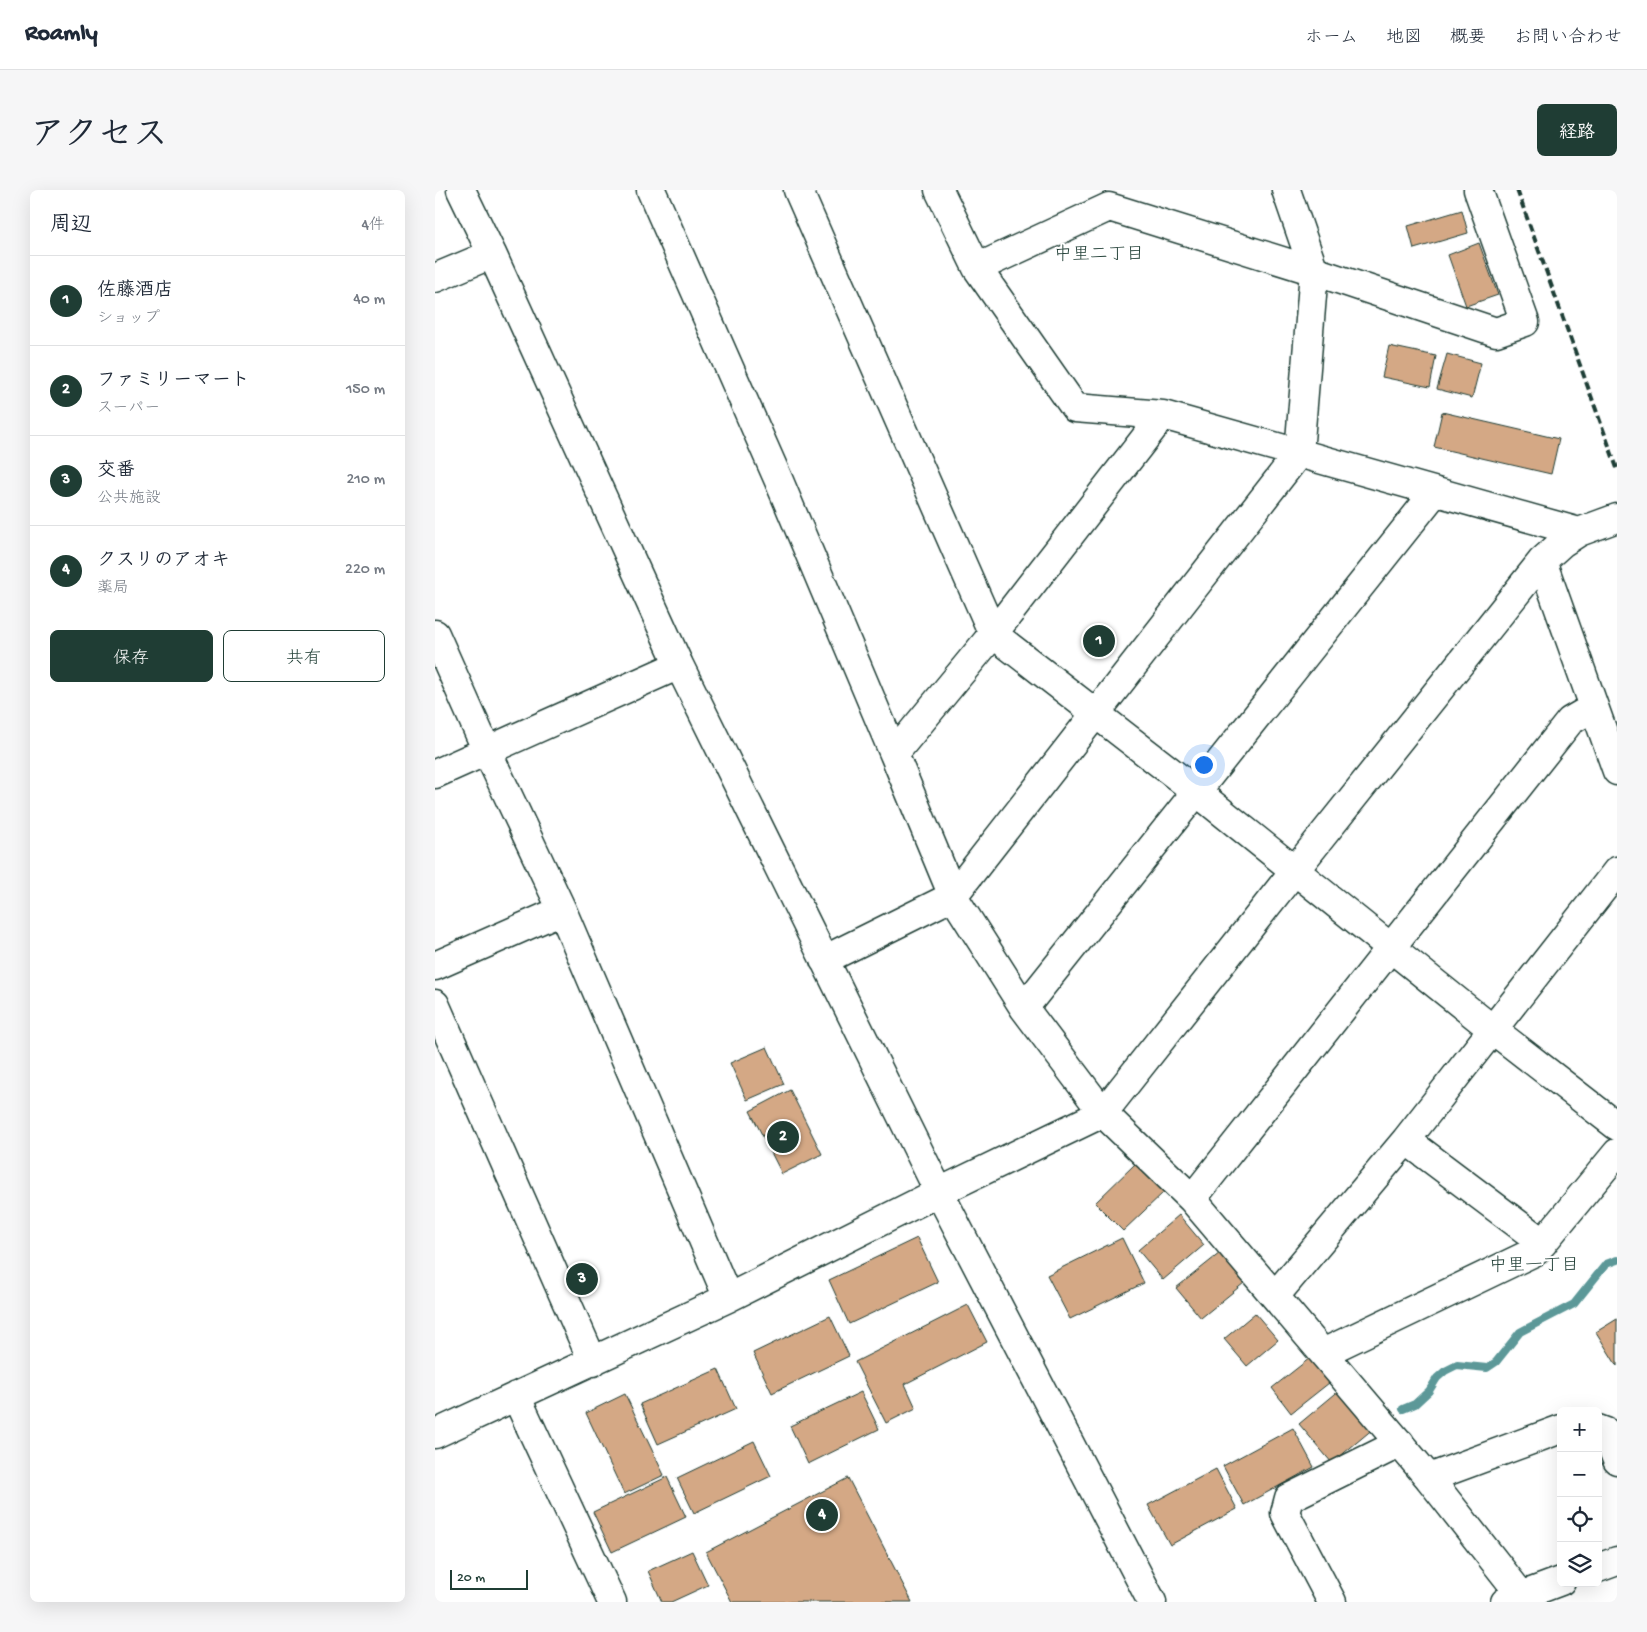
<!DOCTYPE html>
<html lang="ja">
<head>
<meta charset="utf-8">
<style>
	body { margin:0; font-family:"Gochi Hand","Klee One",sans-serif; background:#f6f6f7; color:#1f2937 }
	.controls { position:absolute; right:15px; bottom:15px; display:grid; overflow:hidden; border-radius:8px; box-shadow:0 5px 20px #0002 }
	.controls button { width:45px; height:45px; display:grid; place-items:center; padding:0; border:0; border-bottom:1px solid #e0e1e3; background:#fff; color:#1f2937; font:25px sans-serif }
	.scale { position:absolute; left:15px; bottom:12px; width:78px; box-sizing:border-box; padding-left:5px; border:2px solid #1f3d34; border-top:0; font-size:14px; line-height:18px; white-space:nowrap; color:#1f3d34; -webkit-text-stroke:4px #fff; paint-order:stroke }
	.you { position:absolute; left:768px; top:574px; width:18px; height:18px; margin:-12px; border:4px solid #fff; border-radius:50%; background:#1a73e8; box-shadow:0 0 0 8px #1a73e833 }
	.badge { display:grid; place-items:center; width:32px; height:32px; border-radius:50%; background:#1f3d34; color:#fff; font-size:16px; font-weight:700 }
	.pin { position:absolute; translate:-50% -50%; border:2px solid #fff; box-shadow:0 1px 5px #0006 }
	.list { margin:0; padding:0; list-style:none }
	h2 { display:flex; justify-content:space-between; align-items:center; height:65px; margin:0; padding:0 20px; font-size:21px }
	h2 small { font-size:16px; font-weight:400; color:#747a83 }
	.list li { display:grid; grid-template-columns:32px 1fr auto; gap:15px; align-items:center; box-sizing:border-box; height:90px; padding:0 20px; border-top:1px solid #e0e1e3 }
	.list b { display:block; font-size:19px; white-space:nowrap }
	.list p { margin:0; font-size:16px; white-space:nowrap; color:#747a83 }
	.list em { font-size:16px; font-style:normal; color:#747a83 }
	.actions { display:flex; gap:10px; padding:15px 20px }
	.actions a { flex:1; padding:11px 0; border:1px solid #1f3d34; border-radius:8px; text-align:center; font-size:18px; color:#1f3d34 }
	.actions .main { background:#1f3d34; color:#fff }
	.icon { flex:none; width:28px; height:28px; fill:none; stroke:currentColor; stroke-width:2; stroke-linecap:round; stroke-linejoin:round }
	.map { position:relative; flex:none; width:1182px; height:1412px; overflow:hidden; border-radius:8px }
	header { display:flex; align-items:center; gap:30px; box-sizing:border-box; height:70px; padding:0 25px; background:#fff; border-bottom:1px solid #e0e1e3 }
	header strong { font-size:24px }
	nav { display:flex; gap:28px; margin-inline-start:auto; font-size:18px }
	.intro { display:flex; align-items:center; justify-content:space-between; box-sizing:border-box; height:120px; padding:0 30px }
	h1 { margin:0; font-size:35px }
	.button { padding:12px 22px; border-radius:8px; background:#1f3d34; color:#fff; font-size:18px; font-weight:700 }
	main { display:flex; gap:30px; padding:0 30px }
	aside { flex:1; background:#fff; border-radius:8px; box-shadow:0 5px 20px #0002 }
	.map>svg:first-child { display:block }
	.lines { fill:none; stroke-linecap:round; stroke-linejoin:round }
	.stream { stroke:#5c9898; stroke-width:8 }
	.building { fill:#d4a885; stroke:#1f3d34 }
	.minor-casing { stroke:#1f3d34; stroke-width:31 }
	.minor { stroke:#fff; stroke-width:28 }
	.rail { stroke:#1f3d34; stroke-width:4; stroke-dasharray:8 4; stroke-linecap:butt }
	.labels { text-anchor:middle; dominant-baseline:central; stroke-width:4; stroke-linejoin:round; paint-order:stroke }
	.neighbourhood-label { font-size:18px; fill:#1f3d34; stroke:#fff }
</style>
</head>
<body>
<header>
<strong>Roamly</strong>
<nav><a>ホーム</a><a>地図</a><a>概要</a><a>お問い合わせ</a></nav>
</header>
<div class="intro"><h1>アクセス</h1><a class="button">経路</a></div>
<main>
<aside>
<h2>周辺<small>4件</small></h2>
<ul class="list">
<li><span class="badge">1</span><div><b>佐藤酒店</b><p>ショップ</p></div><em>40 m</em></li>
<li><span class="badge">2</span><div><b>ファミリーマート</b><p>スーパー</p></div><em>150 m</em></li>
<li><span class="badge">3</span><div><b>交番</b><p>公共施設</p></div><em>210 m</em></li>
<li><span class="badge">4</span><div><b>クスリのアオキ</b><p>薬局</p></div><em>220 m</em></li>
</ul>
<div class="actions"><a class="main">保存</a><a>共有</a></div>
</aside>
<div class="map">
<svg width="1182" height="1412" viewBox="0 0 1182 1412">
	<rect width="100%" height="100%" fill="#fff"/>
	<filter id="ink" filterUnits="userSpaceOnUse"><feTurbulence type="fractalNoise" baseFrequency=".02" numOctaves="2"/><feDisplacementMap in="SourceGraphic" scale="10" xChannelSelector="R" yChannelSelector="G"/><feConvolveMatrix kernelMatrix="1 2 1 2 8 2 1 2 1" color-interpolation-filters="sRGB"/></filter>
	<g filter="url(#ink)">
		<g class="lines">
			<path class="stream" d="M 968,1219 L 980,1214 L 994,1201 L 1002,1188 L 1010,1181 L 1022,1175 L 1052,1178 L 1061,1172 L 1085,1142 L 1139,1114 L 1171,1074 L 1182,1070"/>
		</g>
		<path class="building" d="M 1027,20 L 1033,43 L 979,59 L 973,36 Z
			M 1044,53 L 1063,105 L 1031,116 L 1013,65 Z
			M 954,156 L 1001,166 L 995,197 L 947,187 Z
			M 1012,164 L 1046,173 L 1037,208 L 1002,199 Z
			M 1007,222 L 1124,249 L 1116,284 L 999,257 Z
			M 332,857 L 349,894 L 312,910 L 295,873 Z
			M 355,900 L 387,964 L 347,984 L 315,921 Z
			M 701,973 L 729,1002 L 688,1041 L 660,1013 Z
			M 744,1025 L 769,1055 L 728,1090 L 703,1060 Z
			M 482,1048 L 503,1092 L 414,1134 L 394,1090 Z
			M 687,1048 L 709,1093 L 635,1129 L 612,1085 Z
			M 785,1063 L 809,1093 L 766,1128 L 741,1098 Z
			M 533,1115 L 552,1152 L 470,1194 L 481,1218 L 451,1233 L 420,1172 Z
			M 820,1123 L 843,1150 L 812,1176 L 789,1149 Z
			M 395,1126 L 414,1166 L 337,1203 L 318,1163 Z
			M 1182,1129 L 1182,1176 L 1161,1142 Z
			M 875,1168 L 894,1193 L 856,1223 L 837,1198 Z
			M 283,1179 L 301,1219 L 223,1254 L 205,1214 Z
			M 906,1199 L 939,1238 L 897,1273 L 864,1234 Z
			M 426,1202 L 444,1239 L 373,1274 L 355,1236 Z
			M 190,1204 L 229,1285 L 189,1304 L 151,1223 Z
			M 858,1238 L 879,1277 L 809,1315 L 788,1276 Z
			M 319,1251 L 336,1286 L 259,1323 L 242,1288 Z
			M 781,1279 L 802,1319 L 735,1355 L 713,1315 Z
			M 232,1287 L 251,1327 L 177,1362 L 158,1322 Z
			M 413,1288 L 477,1412 L 297,1412 L 271,1362 Z
			M 257,1361 L 273,1395 L 236,1412 L 227,1412 L 213,1381 Z"/>
		<g class="lines">
			<g class="minor-casing">
				<path id="minor" d="M 26,0 L 57,64 L 244,475 L 504,1002 L 717,1412
					M 216,0 L 344,291 L 459,564
					M 363,0 L 558,444 L 762,602 L 1057,839 L 1182,936
					M 504,0 L 542,78 L 640,218 L 728,225 L 1144,342
					M 542,78 L 674,17 L 879,81 L 1061,142 L 1090,132 L 1043,0
					M 0,88 L 57,64
					M 728,225 L 558,444 L 459,564 L 518,706 L 589,818 L 668,923 L 757,1009 L 994,1288 L 1086,1405
					M 1107,371 L 1182,581
					M 0,444 L 52,561 L 127,720 L 293,1108
					M 0,584 L 244,475
					M 389,770 L 518,706 L 864,263 L 879,81 L 851,0
					M 0,776 L 127,720
					M 0,814 L 158,1172
					M 589,818 L 1000,302
					M 971,950 L 1108,1053
					M 757,1009 L 1135,531 L 1159,517
					M 840,1106 L 971,950 L 1182,681
					M 888,1163 L 1101,1061 L 1182,963
					M 81,1206 L 177,1412
					M 1163,1239 L 1171,1242 L 1182,1270
					M 0,1244 L 293,1108 L 504,1002 L 668,923 L 860,680 L 1107,371 L 1127,353 L 1144,342 L 1182,328
					M 994,1288 L 1126,1239
					M 1163,1378 L 1182,1371
					M 897,1412 L 850,1323 L 854,1308 L 965,1253
					M 1070,1412 L 1126,1391"/>
			</g>
			<use href="#minor" class="minor"/>
			<path class="rail" d="M 1082,0 L 1182,278"/>
		</g>
	</g>
	<g class="labels">
		<g class="neighbourhood-label">
			<text x="664" y="65">中里二丁目</text>
			<text x="1099" y="1076">中里一丁目</text>
		</g>
	</g>
</svg>
<div class="controls">
<button>+</button>
<button>−</button>
<button><svg class="icon" aria-label="locate" viewBox="0 0 24 24"><circle cx="12" cy="12" r="6"/><path d="M12 2v4M12 18v4M2 12h4M18 12h4"/></svg></button>
<button><svg class="icon" aria-label="layers" viewBox="0 0 24 24"><path d="M12 4l9 5-9 5-9-5zM3 14l9 5 9-5"/></svg></button>
</div>
<div class="scale">20 m</div>
<div class="you"></div>
<div class="pin badge" style="left:664px;top:451px">1</div>
<div class="pin badge" style="left:348px;top:947px">2</div>
<div class="pin badge" style="left:147px;top:1089px">3</div>
<div class="pin badge" style="left:387px;top:1325px">4</div>
</div>
</main>
</body>
</html>
